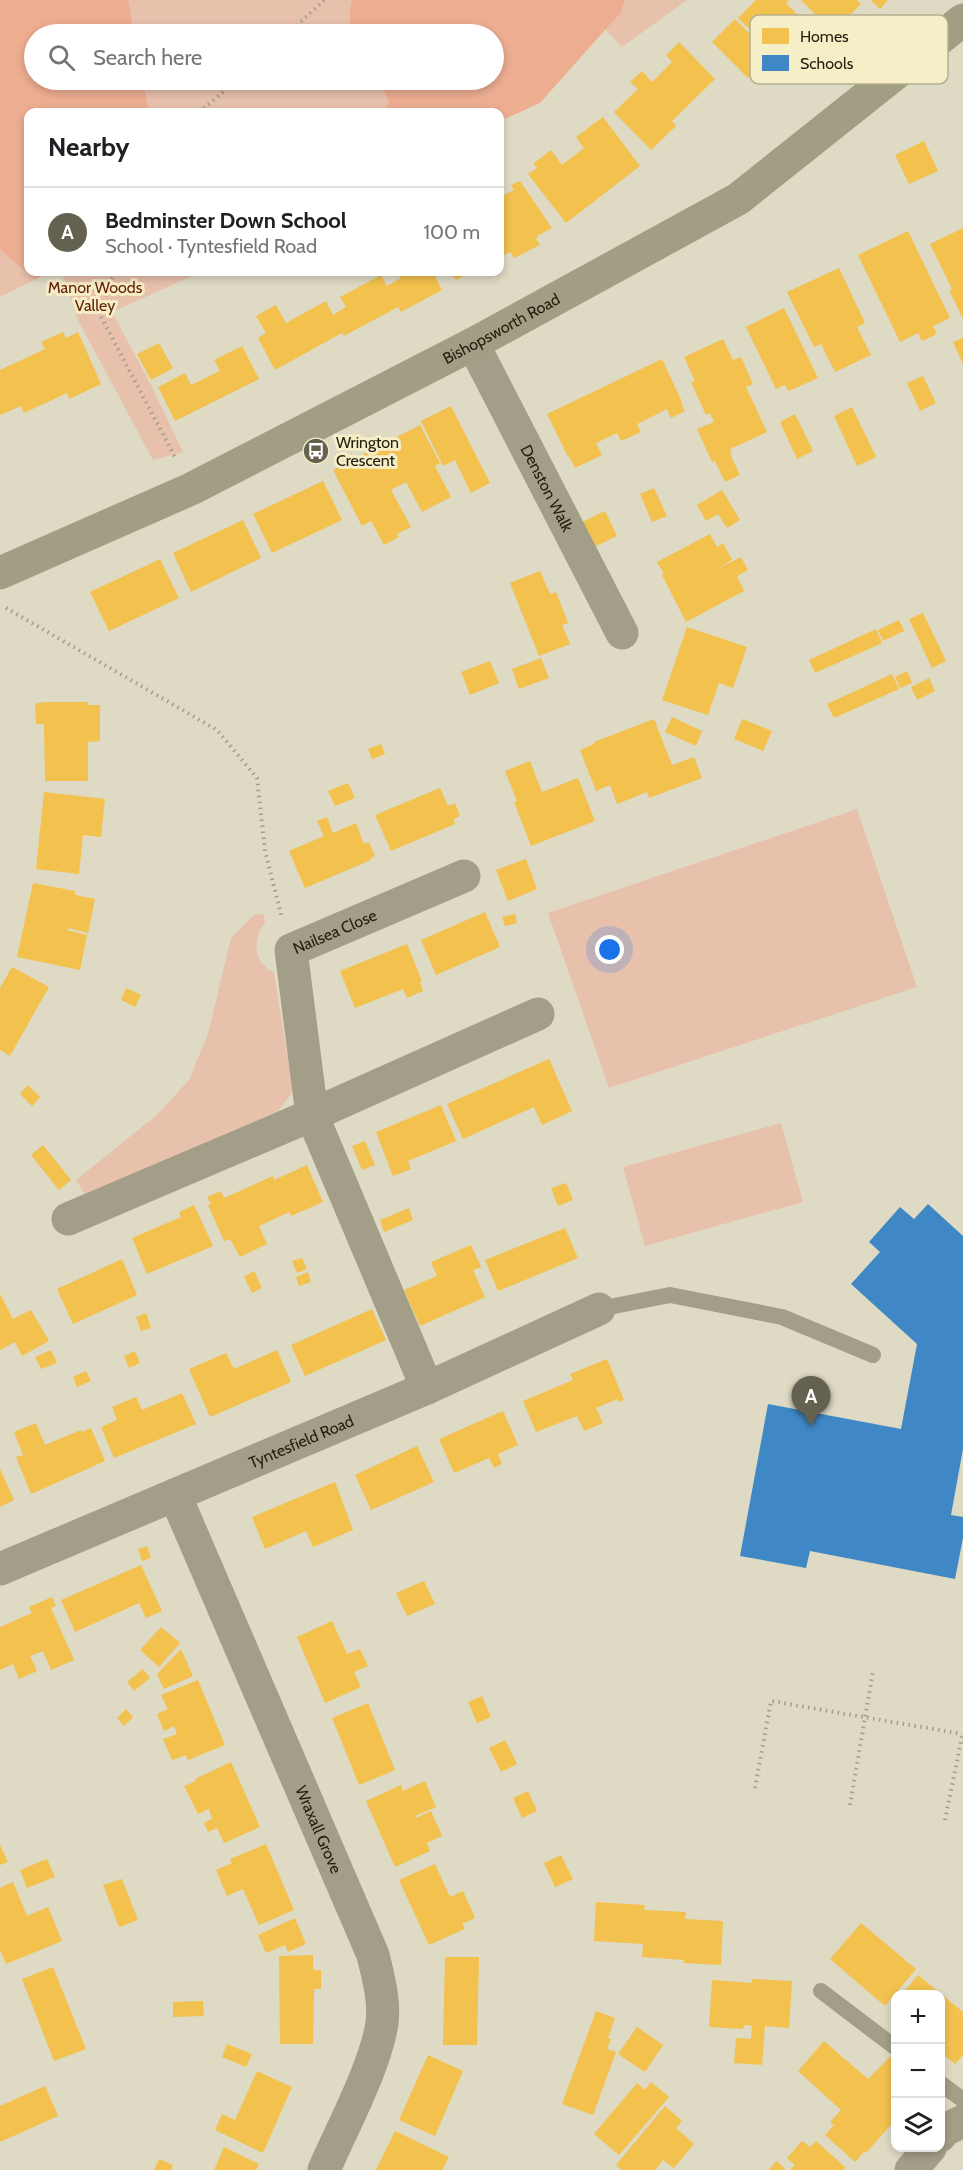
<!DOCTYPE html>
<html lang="en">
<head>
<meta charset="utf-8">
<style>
	body { margin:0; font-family:Cabin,sans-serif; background:#f6f6f6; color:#202124 }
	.controls { position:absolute; right:18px; bottom:18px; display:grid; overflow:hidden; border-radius:12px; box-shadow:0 3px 9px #0003 }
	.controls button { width:54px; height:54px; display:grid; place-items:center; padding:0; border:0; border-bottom:2px solid #e0e0e0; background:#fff; color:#202124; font:30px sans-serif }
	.you { position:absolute; left:610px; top:950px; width:21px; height:21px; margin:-15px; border:4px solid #fff; border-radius:50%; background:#1a73e8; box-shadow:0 0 0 9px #1a73e833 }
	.badge { display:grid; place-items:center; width:39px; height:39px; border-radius:50%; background:#646150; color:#fff; font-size:20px; font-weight:700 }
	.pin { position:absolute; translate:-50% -50px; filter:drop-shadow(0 2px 3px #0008) }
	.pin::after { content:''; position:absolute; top:32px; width:21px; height:18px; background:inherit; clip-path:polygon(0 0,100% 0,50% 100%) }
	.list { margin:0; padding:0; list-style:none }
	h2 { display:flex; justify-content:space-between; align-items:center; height:78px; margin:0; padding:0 24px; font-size:26px }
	h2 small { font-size:20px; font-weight:400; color:#757577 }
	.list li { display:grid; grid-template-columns:39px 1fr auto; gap:18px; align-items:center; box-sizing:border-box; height:90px; padding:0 24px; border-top:2px solid #e0e0e0 }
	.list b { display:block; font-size:22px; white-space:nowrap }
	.list p { margin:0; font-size:20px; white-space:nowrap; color:#757577 }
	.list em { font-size:20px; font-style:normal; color:#757577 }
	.icon { flex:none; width:33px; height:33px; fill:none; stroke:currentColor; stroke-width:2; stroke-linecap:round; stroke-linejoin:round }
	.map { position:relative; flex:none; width:963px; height:2170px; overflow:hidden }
	.search { position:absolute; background:#fff; box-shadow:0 3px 9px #0003; left:24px; top:24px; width:480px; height:66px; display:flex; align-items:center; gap:15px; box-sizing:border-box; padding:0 21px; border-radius:33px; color:#757577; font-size:22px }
	.panel { position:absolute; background:#fff; box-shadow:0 3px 9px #0003; left:24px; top:108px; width:480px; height:168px; border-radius:12px }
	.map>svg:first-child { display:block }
	.green { fill:#e8c1ac }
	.forest { fill:#edad91 }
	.homes { fill:#f2c14e }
	.schools { fill:#3f88c5 }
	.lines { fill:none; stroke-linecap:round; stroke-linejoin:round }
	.path { stroke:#a29e8a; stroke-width:4; stroke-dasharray:1.5 4.5; stroke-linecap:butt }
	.lane { stroke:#a39e87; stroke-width:16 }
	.street { stroke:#a39e87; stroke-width:33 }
	.secondary { stroke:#a29e83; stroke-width:33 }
	.labels { text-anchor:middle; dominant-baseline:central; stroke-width:6; stroke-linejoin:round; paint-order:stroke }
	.park-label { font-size:16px; fill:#662109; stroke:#f5eec7 }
	.street-label { font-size:16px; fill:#232011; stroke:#f5eec7 }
	.poi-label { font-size:16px; fill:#232011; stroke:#f5eec7; text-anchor:start }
	.key { fill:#f5eec7; stroke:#b6b090; stroke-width:1.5 }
	.key-label { font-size:16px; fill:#232011 }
</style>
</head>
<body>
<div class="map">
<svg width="963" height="2170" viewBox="0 0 963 2170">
	<rect width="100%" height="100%" fill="#dedac4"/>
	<path class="green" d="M 0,0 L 687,0 L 622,47 L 582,5 L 494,34 L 34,34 L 34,80 L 481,80 L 478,112 L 28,112 L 28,272 L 51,272 L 0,297 Z
		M 62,272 L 201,272 L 112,312 L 151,385 L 183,452 L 153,460 L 78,320 Z
		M 857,809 L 917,987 L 609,1088 L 548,913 Z
		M 264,914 L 265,923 C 256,932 254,949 260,960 C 262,965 270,970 274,973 L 293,1091 L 278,1111 L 86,1196 L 76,1180 L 157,1115 L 189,1080 L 208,1034 L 231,938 L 254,915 Z
		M 781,1123 L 803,1202 L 645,1246 L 623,1167 Z"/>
	<path class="forest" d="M 0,0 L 128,0 L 134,34 L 34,34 L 34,80 L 143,80 L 149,112 L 28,112 L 28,272 L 51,272 L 34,279 L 0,249 Z
		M 352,0 L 625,0 L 621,12 L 540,103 L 500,121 L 500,112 L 382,112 L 389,103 L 379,80 L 494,80 L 494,34 L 350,34 L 350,10 Z"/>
	<path class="homes" d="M 756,0 L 789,0 L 786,3 L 823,40 L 805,58 L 787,40 L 774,53 L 738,18 Z
		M 801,0 L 857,0 L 861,4 L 844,21 L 840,17 L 828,28 Z
		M 871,0 L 888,0 L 880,9 Z
		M 735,19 L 771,55 L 748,78 L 712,42 Z
		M 679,42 L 715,79 L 672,121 L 676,126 L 651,150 L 614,112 L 638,89 L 630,82 L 642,71 L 652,82 L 672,62 L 666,55 Z
		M 603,117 L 640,166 L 566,223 L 528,174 L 537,168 L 533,164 L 551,150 L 562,165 L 584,148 L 576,137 Z
		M 924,141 L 938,171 L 909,184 L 895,155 Z
		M 520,181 L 552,228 L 537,236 L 538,237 L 536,239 L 540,245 L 514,258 L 510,252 L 500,257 L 500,197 L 514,190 L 511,185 Z
		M 963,228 L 963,319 L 949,290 L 952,289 L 930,244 Z
		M 908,231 L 950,318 L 933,326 L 937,334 L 922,341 L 918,333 L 900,342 L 858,255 Z
		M 839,268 L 865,323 L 857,327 L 871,355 L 835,372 L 821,344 L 814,347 L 787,292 Z
		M 397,272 L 433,272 L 442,290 L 401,312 L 398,307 L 344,336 L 342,333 L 275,370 L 258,338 L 266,333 L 256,316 L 276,305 L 286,323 L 326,301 L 333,315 L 346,307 L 340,297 L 381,275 L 387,286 L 401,278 Z
		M 451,272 L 471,272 L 456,280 Z
		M 784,308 L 818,378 L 789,391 L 785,385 L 776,389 L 746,327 Z
		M 63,332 L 66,338 L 78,332 L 101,384 L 69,399 L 67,393 L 24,413 L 21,406 L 0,415 L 0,370 L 45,349 L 41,342 Z
		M 963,338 L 963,364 L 953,342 Z
		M 723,339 L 733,360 L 741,357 L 753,384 L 746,387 L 767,432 L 730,449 L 732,453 L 730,454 L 740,475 L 725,482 L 715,461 L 712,462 L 697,429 L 714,422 L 710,413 L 706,415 L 691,382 L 695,381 L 684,357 Z
		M 159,343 L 173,368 L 151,380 L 137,354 Z
		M 242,346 L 259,379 L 175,421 L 158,387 L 185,373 L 191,385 L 220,371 L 214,360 Z
		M 662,359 L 682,402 L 681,403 L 685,411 L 671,418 L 667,409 L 637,424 L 641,432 L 628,438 L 621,441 L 617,433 L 596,443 L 602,455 L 575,468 L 569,456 L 568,457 L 547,414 Z
		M 923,376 L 936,403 L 920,411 L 907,383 Z
		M 451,406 L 490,483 L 471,493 L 455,460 L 443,466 L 421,421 Z
		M 852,407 L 876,457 L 857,466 L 834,416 Z
		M 795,414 L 813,451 L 797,459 L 780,422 Z
		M 420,425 L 440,463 L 435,466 L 451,497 L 422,512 L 406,482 L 391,490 L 411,527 L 397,534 L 399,537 L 384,545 L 371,521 L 362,526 L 333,470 Z
		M 323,481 L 342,520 L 272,553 L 253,514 Z
		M 654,488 L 667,516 L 652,522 L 640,494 Z
		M 722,490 L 740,520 L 727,528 L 718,514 L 706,521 L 697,505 Z
		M 605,511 L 617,536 L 592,548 L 580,523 Z
		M 243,520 L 261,558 L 191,592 L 173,553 Z
		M 710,534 L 717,547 L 723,543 L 732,560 L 715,570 L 741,557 L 748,570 L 737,576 L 744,591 L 686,622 L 662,575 L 664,574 L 657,562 Z
		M 160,559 L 179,598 L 109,631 L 90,592 Z
		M 540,571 L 550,594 L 556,592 L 568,623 L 562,625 L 570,644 L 539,656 L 510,583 Z
		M 923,613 L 946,661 L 932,668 L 909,619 Z
		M 899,620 L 904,631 L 883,641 L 878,630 Z
		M 687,627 L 747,647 L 733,688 L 719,683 L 708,715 L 662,700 Z
		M 876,629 L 882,643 L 815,673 L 809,660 Z
		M 541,658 L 549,678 L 519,689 L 512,669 Z
		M 490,661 L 499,683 L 470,695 L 461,672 Z
		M 907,671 L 912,683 L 900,688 L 895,677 Z
		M 892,674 L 899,689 L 834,718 L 827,704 Z
		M 929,678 L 935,691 L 917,700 L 911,687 Z
		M 44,702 L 88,702 L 88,705 L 100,705 L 100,741 L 88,742 L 88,781 L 45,781 L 44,724 L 36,724 L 35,704 Z
		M 672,717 L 702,731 L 696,746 L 665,732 Z
		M 654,719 L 672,765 L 694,757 L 702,778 L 649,798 L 647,792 L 617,804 L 610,785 L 596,791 L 580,750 L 594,744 L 594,742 Z
		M 742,719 L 772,731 L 763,751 L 734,739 Z
		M 381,744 L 385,754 L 372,759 L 368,749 Z
		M 530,761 L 542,792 L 578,778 L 595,821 L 531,846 L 514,802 L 517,801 L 505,771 Z
		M 348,783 L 355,798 L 335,806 L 328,791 Z
		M 440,788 L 448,806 L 455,803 L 460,816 L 454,819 L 455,824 L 391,851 L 375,815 Z
		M 44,792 L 105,799 L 101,837 L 83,835 L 79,874 L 36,869 Z
		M 327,817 L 333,833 L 356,823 L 364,844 L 369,842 L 375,856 L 370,859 L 371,860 L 305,888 L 289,851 L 324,836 L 317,821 Z
		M 526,859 L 537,889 L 508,901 L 496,870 Z
		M 33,883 L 75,891 L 75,895 L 95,899 L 88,933 L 68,928 L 67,930 L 87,935 L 80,970 L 17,957 Z
		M 485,912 L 500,947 L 436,975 L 421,940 Z
		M 515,914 L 517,923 L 505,926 L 502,917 Z
		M 407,944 L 422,981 L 420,982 L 423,991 L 407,998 L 403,989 L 355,1008 L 340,971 Z
		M 12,967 L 49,987 L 10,1056 L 0,1050 L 0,988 Z
		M 126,988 L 141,995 L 135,1007 L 121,1000 Z
		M 549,1059 L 572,1111 L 542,1125 L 534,1107 L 463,1139 L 447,1104 Z
		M 28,1085 L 40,1097 L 32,1106 L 20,1094 Z
		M 441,1105 L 456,1141 L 408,1161 L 411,1169 L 393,1176 L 376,1132 Z
		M 365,1141 L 375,1165 L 362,1170 L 352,1146 Z
		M 43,1145 L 71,1180 L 59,1190 L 31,1155 Z
		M 307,1165 L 323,1202 L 291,1216 L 289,1212 L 259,1226 L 267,1244 L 240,1257 L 230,1239 L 224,1241 L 208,1205 L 211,1204 L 207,1197 L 221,1191 L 224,1198 L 273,1176 L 274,1180 Z
		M 566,1183 L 573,1200 L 558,1206 L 551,1188 Z
		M 194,1205 L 213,1246 L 147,1274 L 132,1238 L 181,1217 L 179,1212 Z
		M 409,1208 L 413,1220 L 384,1232 L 380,1220 Z
		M 565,1228 L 578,1258 L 498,1291 L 485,1260 Z
		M 471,1245 L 481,1267 L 473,1270 L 485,1297 L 420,1326 L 404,1290 L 437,1276 L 431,1262 Z
		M 302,1258 L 307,1269 L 297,1273 L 292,1261 Z
		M 122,1259 L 137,1295 L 73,1324 L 57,1289 Z
		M 254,1271 L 262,1288 L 252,1293 L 244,1277 Z
		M 308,1272 L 311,1282 L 299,1286 L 296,1277 Z
		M 0,1294 L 13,1319 L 31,1310 L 49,1341 L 22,1356 L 15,1342 L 0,1350 Z
		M 372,1309 L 386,1340 L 305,1376 L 291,1345 Z
		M 146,1313 L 151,1328 L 141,1331 L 136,1317 Z
		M 51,1350 L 57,1363 L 41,1369 L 35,1357 Z
		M 277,1350 L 291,1382 L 210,1417 L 189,1369 L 226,1353 L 234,1369 Z
		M 135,1351 L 140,1363 L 129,1368 L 124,1356 Z
		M 607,1359 L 624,1400 L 619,1402 L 617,1399 L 596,1408 L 603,1423 L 584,1431 L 577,1416 L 536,1432 L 523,1401 L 573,1380 L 570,1374 Z
		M 86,1371 L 91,1381 L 77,1387 L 73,1377 Z
		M 182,1393 L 196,1424 L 114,1458 L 101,1427 L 117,1420 L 112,1407 L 136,1397 L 142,1410 Z
		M 503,1411 L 518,1445 L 498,1454 L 502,1464 L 494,1468 L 489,1458 L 454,1473 L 439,1439 Z
		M 36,1423 L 45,1445 L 81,1430 L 82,1432 L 91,1428 L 105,1461 L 31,1494 L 16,1457 L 23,1455 L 14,1432 Z
		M 417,1446 L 434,1482 L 371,1510 L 355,1475 Z
		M 0,1469 L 14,1500 L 0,1507 Z
		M 335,1482 L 353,1530 L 313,1547 L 306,1531 L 265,1549 L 252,1517 Z
		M 147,1546 L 151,1558 L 142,1561 L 138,1549 Z
		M 141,1565 L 162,1611 L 146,1618 L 139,1603 L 75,1632 L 61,1600 Z
		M 424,1581 L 435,1604 L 407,1616 L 396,1593 Z
		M 52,1597 L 56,1606 L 51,1608 L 74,1660 L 51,1670 L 43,1651 L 30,1656 L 37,1671 L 19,1679 L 13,1664 L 0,1670 L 0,1627 L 32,1613 L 29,1607 Z
		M 332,1621 L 347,1654 L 360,1649 L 368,1666 L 354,1672 L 361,1687 L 325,1703 L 297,1637 Z
		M 161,1627 L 180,1643 L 159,1667 L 140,1650 Z
		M 181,1649 L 193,1676 L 164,1689 L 157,1674 Z
		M 143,1669 L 150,1678 L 134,1691 L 127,1682 Z
		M 198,1680 L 225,1745 L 188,1760 L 186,1755 L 172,1760 L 163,1739 L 177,1734 L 174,1726 L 164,1731 L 157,1714 L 168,1709 L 161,1695 Z
		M 482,1696 L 491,1717 L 477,1723 L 468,1702 Z
		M 368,1703 L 395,1770 L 359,1785 L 332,1718 Z
		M 126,1709 L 133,1717 L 124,1726 L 117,1718 Z
		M 505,1740 L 517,1764 L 501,1772 L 489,1748 Z
		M 231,1762 L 260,1827 L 224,1843 L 217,1828 L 208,1832 L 204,1823 L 212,1819 L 209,1809 L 198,1814 L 184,1786 L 196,1781 L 195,1779 Z
		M 425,1781 L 436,1807 L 415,1816 L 416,1818 L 431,1811 L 442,1836 L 427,1843 L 430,1851 L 395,1867 L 366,1801 L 401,1785 L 403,1791 Z
		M 528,1791 L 537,1811 L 522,1818 L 513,1798 Z
		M 266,1844 L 294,1910 L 259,1925 L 243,1889 L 227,1896 L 216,1870 L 232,1863 L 230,1859 Z
		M 0,1845 L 8,1862 L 0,1865 Z
		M 561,1855 L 573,1879 L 555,1887 L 544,1863 Z
		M 47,1859 L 55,1877 L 27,1888 L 20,1870 Z
		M 435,1864 L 450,1897 L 463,1891 L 475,1918 L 462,1924 L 465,1929 L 429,1945 L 399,1880 Z
		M 122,1879 L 138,1920 L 119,1927 L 103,1885 Z
		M 13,1882 L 27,1916 L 48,1907 L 62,1941 L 6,1964 L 0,1950 L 0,1888 Z
		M 596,1902 L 645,1905 L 644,1910 L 686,1912 L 685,1919 L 723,1921 L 721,1965 L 683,1963 L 684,1960 L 642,1957 L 643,1944 L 594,1941 Z
		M 295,1918 L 306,1944 L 288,1952 L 285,1945 L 266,1953 L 258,1935 Z
		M 861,1923 L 916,1969 L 885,2006 L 830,1959 Z
		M 313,1955 L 313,1970 L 321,1970 L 321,1989 L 314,1989 L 313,2044 L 280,2044 L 279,1956 Z
		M 445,1957 L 479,1957 L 477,2045 L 443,2045 Z
		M 53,1967 L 86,2049 L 54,2061 L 22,1979 Z
		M 918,1975 L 963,2012 L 963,2055 L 955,2064 L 940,2052 L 940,1994 L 902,1994 Z
		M 752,1979 L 792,1981 L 789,2028 L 765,2026 L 762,2065 L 734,2063 L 736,2038 L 751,2039 L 752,2026 L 744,2025 L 743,2029 L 709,2027 L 712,1980 L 752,1983 Z
		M 203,2001 L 204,2016 L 173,2017 L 173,2002 Z
		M 596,2011 L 615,2018 L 608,2038 L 611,2039 L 607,2049 L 616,2052 L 593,2115 L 562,2104 Z
		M 637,2027 L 663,2045 L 645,2072 L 618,2054 Z
		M 824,2041 L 868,2079 L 891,2056 L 896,2060 L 896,2119 L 866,2153 L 864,2152 L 855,2162 L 825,2135 L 834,2125 L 830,2122 L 841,2110 L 798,2071 Z
		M 227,2044 L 252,2054 L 246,2067 L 222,2057 Z
		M 428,2055 L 463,2071 L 435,2136 L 399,2120 Z
		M 257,2071 L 292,2087 L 263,2153 L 215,2130 L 222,2114 L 235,2120 Z
		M 651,2082 L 669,2097 L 619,2155 L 594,2134 L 637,2083 L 645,2090 Z
		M 45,2086 L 58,2116 L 0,2142 L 0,2106 Z
		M 665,2106 L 682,2121 L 676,2128 L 694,2144 L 674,2168 L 663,2160 L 655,2170 L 622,2170 L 616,2165 Z
		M 395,2131 L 449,2157 L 442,2170 L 376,2170 Z
		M 802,2141 L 810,2147 L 816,2141 L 846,2168 L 843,2170 L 790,2170 L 795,2165 L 787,2158 Z
		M 224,2147 L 259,2164 L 256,2170 L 214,2170 Z
		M 159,2159 L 173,2165 L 171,2170 L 154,2170 Z
		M 777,2161 L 786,2170 L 768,2170 Z"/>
	<path class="schools" d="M 928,1204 L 963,1236 L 963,1449 L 951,1515 L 963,1517 L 963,1538 L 955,1579 L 810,1551 L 806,1568 L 740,1556 L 768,1404 L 901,1429 L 917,1344 L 851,1284 L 880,1252 L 869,1242 L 900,1207 L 914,1219 Z"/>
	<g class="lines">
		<path class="path" d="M 288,34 L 324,0
			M 199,112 L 238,80
			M 114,272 L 99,313 L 176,459
			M 6,608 L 217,730 L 257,778 L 265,851 L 282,918
			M 755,1788 L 771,1701 L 962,1734
			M 850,1805 L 873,1671
			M 945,1820 L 963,1732"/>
		<path class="lane" d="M 599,1309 L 670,1295 L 782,1317 L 873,1355
			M 821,1991 L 896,2048
			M 940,2083 L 963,2100"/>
		<g class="street">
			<path id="s1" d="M 473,344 L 622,633"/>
			<path d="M 68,1219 L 312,1115 L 538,1014"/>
			<path id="s2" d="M 427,1388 L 312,1115 L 291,950 L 464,876"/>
			<path id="s3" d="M 175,1495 L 373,1955 C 378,1977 385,2000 382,2023 C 375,2068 342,2128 324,2170"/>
			<path id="s4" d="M 0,1569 L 427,1388 L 599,1309"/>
			<path d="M 940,2136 L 945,2130 L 963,2121"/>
			<path d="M 911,2170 L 930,2148"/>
		</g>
		<path class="secondary" id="s5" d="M 0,573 L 191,489 L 473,344 L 738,199 L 963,20"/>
	</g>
	<defs>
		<g id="bus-disc" transform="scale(1.35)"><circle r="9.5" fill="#646150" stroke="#f5eec7"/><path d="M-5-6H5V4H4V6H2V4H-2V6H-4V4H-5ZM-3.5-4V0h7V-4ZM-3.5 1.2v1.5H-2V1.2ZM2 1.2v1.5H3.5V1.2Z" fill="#fff"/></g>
	</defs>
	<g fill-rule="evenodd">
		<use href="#bus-disc" x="316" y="451"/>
	</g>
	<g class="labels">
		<g class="park-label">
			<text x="95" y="287">Manor Woods<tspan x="95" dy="18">Valley</tspan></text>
		</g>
		<g class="street-label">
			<text stroke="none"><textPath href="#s5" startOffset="558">Bishopsworth Road</textPath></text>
			<text stroke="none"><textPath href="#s1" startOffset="162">Denston Walk</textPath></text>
			<text stroke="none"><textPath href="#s2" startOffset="510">Nailsea Close</textPath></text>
			<text stroke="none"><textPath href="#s4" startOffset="327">Tyntesfield Road</textPath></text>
			<text stroke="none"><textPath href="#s3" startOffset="364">Wraxall Grove</textPath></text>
		</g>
		<g class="poi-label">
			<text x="336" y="442">Wrington<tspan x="336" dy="18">Crescent</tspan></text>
		</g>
	</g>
	<rect x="750" y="15" width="198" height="69" rx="9" class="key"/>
	<rect x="762" y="28" width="27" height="16" fill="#f2c14e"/>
	<rect x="762" y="55" width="27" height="16" fill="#3f88c5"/>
	<g class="key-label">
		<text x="800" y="42">Homes</text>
		<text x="800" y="69">Schools</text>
	</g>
</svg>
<div class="controls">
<button>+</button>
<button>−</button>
<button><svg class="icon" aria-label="layers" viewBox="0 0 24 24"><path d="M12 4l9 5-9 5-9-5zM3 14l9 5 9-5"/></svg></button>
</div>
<div class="you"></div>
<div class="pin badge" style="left:811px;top:1426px">A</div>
<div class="search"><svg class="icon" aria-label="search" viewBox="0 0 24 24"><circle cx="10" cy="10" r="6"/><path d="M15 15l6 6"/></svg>Search here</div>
<section class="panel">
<h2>Nearby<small></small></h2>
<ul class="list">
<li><span class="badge">A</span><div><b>Bedminster Down School</b><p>School · Tyntesfield Road</p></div><em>100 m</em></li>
</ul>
</section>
</div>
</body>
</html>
